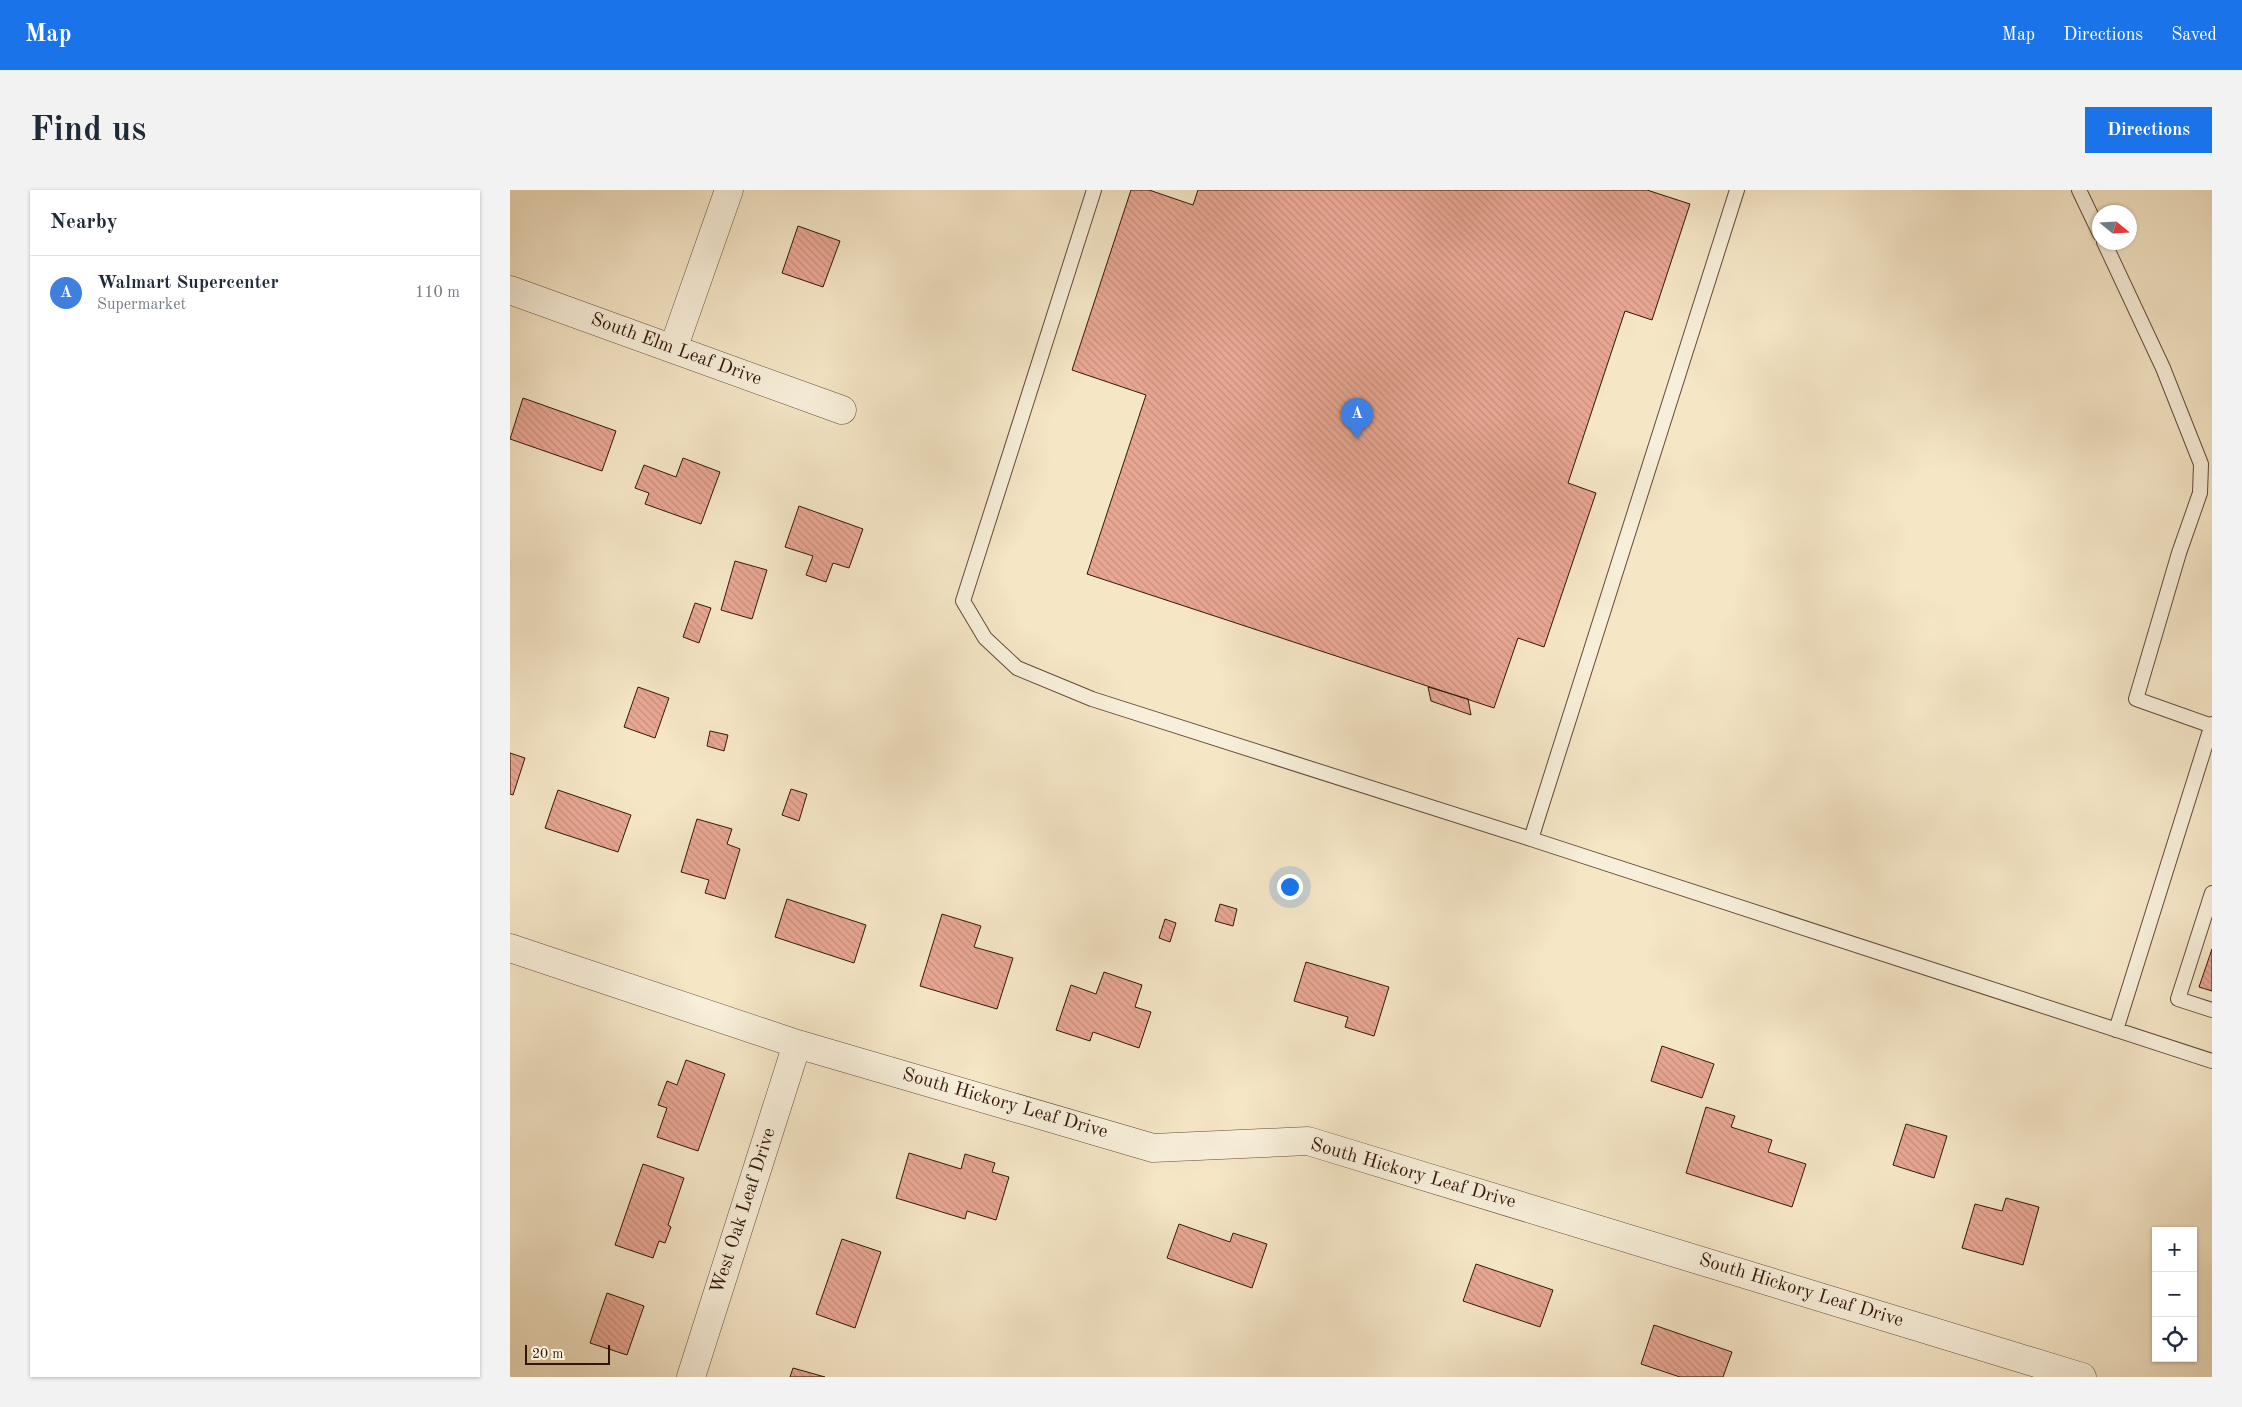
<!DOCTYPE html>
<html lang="en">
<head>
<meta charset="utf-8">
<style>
	body { margin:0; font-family:"Old Standard TT",serif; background:#f2f2f3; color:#1f2937 }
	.controls { position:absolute; right:15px; bottom:15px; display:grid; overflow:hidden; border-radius:0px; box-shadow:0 1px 4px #0004 }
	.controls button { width:45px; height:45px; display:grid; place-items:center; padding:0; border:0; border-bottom:1px solid #e0e1e3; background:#fff; color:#1f2937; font:25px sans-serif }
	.compass { position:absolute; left:1582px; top:15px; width:45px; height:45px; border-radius:50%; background:#fff; box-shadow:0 1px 4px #0004; rotate:108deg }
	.scale { position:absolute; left:15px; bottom:12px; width:85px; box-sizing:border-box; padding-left:5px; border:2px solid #32160b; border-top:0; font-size:14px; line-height:18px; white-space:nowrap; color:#32160b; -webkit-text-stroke:4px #f8efda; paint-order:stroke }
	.you { position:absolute; left:779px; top:696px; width:18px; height:18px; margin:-12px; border:4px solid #fff; border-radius:50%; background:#1a73e8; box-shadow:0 0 0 8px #1a73e833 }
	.badge { display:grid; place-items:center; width:32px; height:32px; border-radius:50%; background:#1a73e8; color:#fff; font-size:16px; font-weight:700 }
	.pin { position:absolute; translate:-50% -41px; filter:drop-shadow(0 1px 2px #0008) }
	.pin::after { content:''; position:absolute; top:26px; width:18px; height:15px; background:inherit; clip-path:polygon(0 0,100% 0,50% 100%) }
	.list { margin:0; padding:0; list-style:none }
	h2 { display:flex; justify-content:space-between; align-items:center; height:65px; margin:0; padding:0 20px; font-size:21px }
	h2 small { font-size:16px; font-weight:400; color:#747a83 }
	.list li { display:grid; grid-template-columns:32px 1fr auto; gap:15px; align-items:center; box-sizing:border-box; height:75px; padding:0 20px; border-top:1px solid #e0e1e3 }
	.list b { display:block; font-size:19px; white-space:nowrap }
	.list p { margin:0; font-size:16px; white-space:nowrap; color:#747a83 }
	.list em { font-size:16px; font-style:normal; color:#747a83 }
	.icon { flex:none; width:28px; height:28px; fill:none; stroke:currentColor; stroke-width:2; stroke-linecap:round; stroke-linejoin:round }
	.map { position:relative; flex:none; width:1702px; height:1187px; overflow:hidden; border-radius:0px }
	header { display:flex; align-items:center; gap:30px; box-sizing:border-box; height:70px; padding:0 25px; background:#1a73e8; color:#fff }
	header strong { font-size:24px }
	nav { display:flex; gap:28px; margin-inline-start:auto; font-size:18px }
	.intro { display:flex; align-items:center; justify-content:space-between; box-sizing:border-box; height:120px; padding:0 30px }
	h1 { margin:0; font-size:35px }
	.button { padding:12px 22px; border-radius:0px; background:#1a73e8; color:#fff; font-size:18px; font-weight:700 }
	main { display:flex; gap:30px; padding:0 30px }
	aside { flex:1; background:#fff; border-radius:0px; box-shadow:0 1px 4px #0004 }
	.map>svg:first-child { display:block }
	.building { fill:url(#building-back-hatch); stroke:#32160b }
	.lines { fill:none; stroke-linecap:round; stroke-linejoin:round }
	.lane-casing { stroke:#634a3a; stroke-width:16 }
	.street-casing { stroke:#634a3a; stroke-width:29 }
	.lane { stroke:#f8efda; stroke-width:14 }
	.street { stroke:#f8efda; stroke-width:28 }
	.labels { text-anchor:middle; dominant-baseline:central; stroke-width:4.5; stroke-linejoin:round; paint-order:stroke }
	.street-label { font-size:19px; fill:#32160b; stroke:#f8efda }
</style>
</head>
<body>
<header>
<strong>Map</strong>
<nav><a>Map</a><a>Directions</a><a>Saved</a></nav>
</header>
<div class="intro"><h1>Find us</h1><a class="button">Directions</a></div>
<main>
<aside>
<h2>Nearby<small></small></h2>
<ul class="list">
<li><span class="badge" style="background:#3f7fe0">A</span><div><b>Walmart Supercenter</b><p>Supermarket</p></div><em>110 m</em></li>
</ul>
</aside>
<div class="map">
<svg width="1702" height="1187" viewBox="0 0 1702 1187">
	<defs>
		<pattern id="building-back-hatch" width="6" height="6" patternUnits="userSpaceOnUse" patternTransform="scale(1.25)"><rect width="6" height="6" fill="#e8a793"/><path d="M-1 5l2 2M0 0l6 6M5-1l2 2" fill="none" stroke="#c78f7d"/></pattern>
	</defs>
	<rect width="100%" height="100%" fill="#f5e6c6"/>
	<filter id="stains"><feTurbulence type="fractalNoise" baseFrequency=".004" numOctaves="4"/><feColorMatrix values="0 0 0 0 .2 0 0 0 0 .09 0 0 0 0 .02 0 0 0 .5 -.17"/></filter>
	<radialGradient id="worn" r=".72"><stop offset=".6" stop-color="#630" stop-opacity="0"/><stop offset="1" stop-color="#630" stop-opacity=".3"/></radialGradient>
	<path class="building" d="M 621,0 L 639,0 L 683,15 L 688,0 L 1137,0 L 1180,14 L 1142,130 L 1115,121 L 1058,293 L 1086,303 L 1034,457 L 1008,448 L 984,518 L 577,384 L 636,205 L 562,180 Z
		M 288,36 L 330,51 L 313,97 L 272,83 Z
		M 13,208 L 106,241 L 92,281 L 0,249 Z
		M 173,268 L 210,282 L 191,334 L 135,314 L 139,303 L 125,298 L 134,275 L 166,287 Z
		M 289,316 L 353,339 L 339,378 L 323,373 L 316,392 L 296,385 L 303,366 L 275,357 Z
		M 225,371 L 257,380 L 242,429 L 211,420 Z
		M 185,413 L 201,418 L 189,453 L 173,447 Z
		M 128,497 L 159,508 L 145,548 L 114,537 Z
		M 918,497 L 958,509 L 961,525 L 921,511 Z
		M 200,541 L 218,545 L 214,561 L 197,556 Z
		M 0,563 L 15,568 L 3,605 L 0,604 Z
		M 281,599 L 297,604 L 289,631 L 272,625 Z
		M 48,600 L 121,625 L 108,662 L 35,638 Z
		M 187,629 L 222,639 L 217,654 L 230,659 L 215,709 L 195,703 L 199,690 L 171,682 Z
		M 277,709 L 356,735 L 344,773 L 265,747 Z
		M 710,714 L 727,719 L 723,736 L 705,731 Z
		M 432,724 L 471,736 L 464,757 L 503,768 L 487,819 L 410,796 Z
		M 655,729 L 666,733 L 660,752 L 649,748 Z
		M 1702,759 L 1702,801 L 1689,797 Z
		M 796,772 L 879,797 L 864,846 L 835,837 L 838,827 L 784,811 Z
		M 594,782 L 632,795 L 625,817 L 641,822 L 629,858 L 583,842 L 580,851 L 546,840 L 561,795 L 586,804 Z
		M 1152,856 L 1204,874 L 1192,908 L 1141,891 Z
		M 176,870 L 215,884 L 188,961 L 147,947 L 157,918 L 148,915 L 157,891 L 167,895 Z
		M 1196,917 L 1225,926 L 1221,937 L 1262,950 L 1258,962 L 1296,974 L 1282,1017 L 1176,983 Z
		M 1396,934 L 1437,946 L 1424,988 L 1383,975 Z
		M 399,963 L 451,979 L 455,964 L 485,973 L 482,982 L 499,987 L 486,1030 L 457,1021 L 455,1029 L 386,1008 Z
		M 133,974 L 174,988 L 158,1035 L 161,1037 L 155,1053 L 149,1051 L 143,1068 L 105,1055 Z
		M 1496,1008 L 1529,1017 L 1513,1075 L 1452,1058 L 1465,1014 L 1492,1021 Z
		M 669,1034 L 720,1052 L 723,1043 L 757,1054 L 742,1098 L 657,1068 Z
		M 332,1049 L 371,1062 L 345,1138 L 306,1124 Z
		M 966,1074 L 1043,1100 L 1030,1137 L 953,1111 Z
		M 97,1103 L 134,1116 L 117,1165 L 80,1153 Z
		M 1144,1135 L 1222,1162 L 1213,1187 L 1170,1187 L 1131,1174 Z
		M 283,1178 L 315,1187 L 280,1187 Z"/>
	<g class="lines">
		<g class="lane-casing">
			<path id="lane" d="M 584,0 L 453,411 L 475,448 L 507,478 L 582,509 L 1021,649 L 1702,871
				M 1569,0 L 1590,44
				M 1594,52 L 1653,178 L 1691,274 L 1690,303 L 1669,363 L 1626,509 L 1702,536
				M 1021,649 L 1227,0
				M 1702,703 L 1668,809 L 1702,820
				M 1606,840 L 1702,534"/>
		</g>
		<g class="street-casing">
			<path id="street" d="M 0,100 L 332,220
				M 163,159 L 219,0
				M 0,758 L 287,854 L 643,958 L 798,951 L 1572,1187
				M 181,1187 L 287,854"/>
		</g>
		<use href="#lane" class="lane"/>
		<use href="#street" class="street"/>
	</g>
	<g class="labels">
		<g class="street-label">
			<text transform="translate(166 160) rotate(20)">South Elm Leaf Drive</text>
			<text transform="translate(495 914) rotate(16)">South Hickory Leaf Drive</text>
			<text transform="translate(903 984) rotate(16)">South Hickory Leaf Drive</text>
			<text transform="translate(234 1021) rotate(-72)">West Oak Leaf Drive</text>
			<text transform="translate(1291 1101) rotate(17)">South Hickory Leaf Drive</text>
		</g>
	</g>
	<rect width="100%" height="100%" filter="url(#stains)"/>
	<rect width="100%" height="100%" fill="url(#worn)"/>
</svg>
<div class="controls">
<button>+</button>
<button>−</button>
<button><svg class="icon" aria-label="locate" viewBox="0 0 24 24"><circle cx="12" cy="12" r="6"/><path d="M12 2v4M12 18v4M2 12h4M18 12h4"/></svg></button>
</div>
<svg class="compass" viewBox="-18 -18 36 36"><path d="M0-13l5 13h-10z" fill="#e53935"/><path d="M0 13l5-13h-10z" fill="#747a83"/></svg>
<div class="scale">20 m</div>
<div class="you"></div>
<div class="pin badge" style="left:847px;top:249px;background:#3f7fe0">A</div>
</div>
</main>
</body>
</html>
